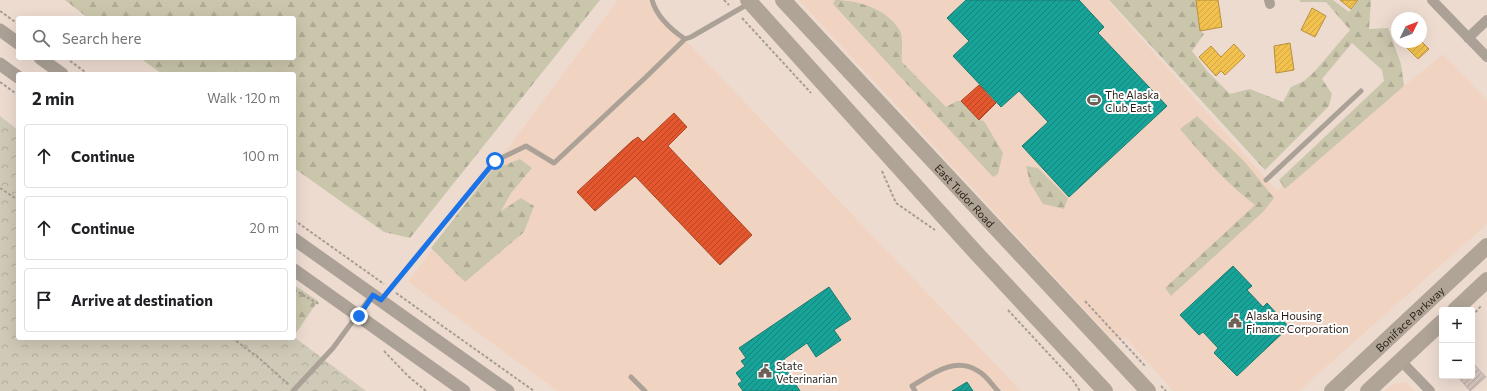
<!DOCTYPE html>
<html lang="en">
<head>
<meta charset="utf-8">
<style>
	body { margin:0; font-family:Commissioner,sans-serif; background:#f2f2f2; color:#202124 }
	.controls { position:absolute; right:12px; bottom:12px; display:grid; overflow:hidden; border-radius:4px; box-shadow:0 4px 16px #0002 }
	.controls button { width:36px; height:36px; display:grid; place-items:center; padding:0; border:0; border-bottom:1px solid #e0e0e0; background:#fff; color:#202124; font:20px sans-serif }
	.compass { position:absolute; left:1391px; top:12px; width:36px; height:36px; border-radius:50%; background:#fff; box-shadow:0 4px 16px #0002; rotate:47deg }
	.stop { position:absolute; width:12px; height:12px; margin:-9px; border:3px solid #1a73e8; border-radius:50%; background:#fff }
	.stop.end { background:#1a73e8; border-color:#fff; box-shadow:0 1px 4px #0008 }
	.list { margin:0; padding:0; list-style:none }
	h2 { display:flex; justify-content:space-between; align-items:center; height:52px; margin:0; padding:0 16px; font-size:17px }
	h2 small { font-size:13px; font-weight:400; color:#757577 }
	.list li { display:grid; grid-template-columns:26px 1fr auto; gap:12px; align-items:center; box-sizing:border-box; height:64px; margin:0 8px 8px; padding:0 8px; border:1px solid #e0e0e0; border-radius:4px }
	.list b { display:block; font-size:15px; white-space:nowrap }
	.list em { font-size:13px; font-style:normal; color:#757577 }
	.icon { flex:none; width:22px; height:22px; fill:none; stroke:currentColor; stroke-width:2; stroke-linecap:round; stroke-linejoin:round }
	.map { position:relative; flex:none; width:1487px; height:391px; overflow:hidden }
	.search { position:absolute; background:#fff; box-shadow:0 4px 16px #0002; left:16px; top:16px; width:280px; height:44px; display:flex; align-items:center; gap:10px; box-sizing:border-box; padding:0 14px; border-radius:4px; color:#757577; font-size:15px }
	.panel { position:absolute; background:#fff; box-shadow:0 4px 16px #0002; left:16px; top:72px; width:280px; height:268px; border-radius:4px }
	.map>svg:first-child { display:block }
	.built { fill:#f1d3c1 }
	.forest { fill:url(#forest-firs) }
	.park { fill:url(#park-crowns) }
	.homes { fill:url(#homes-hatch); stroke:#b6903d }
	.shops { fill:url(#shops-hatch); stroke:#ac4627 }
	.public { fill:url(#public-hatch); stroke:#1c7b71 }
	.building { fill:url(#building-hatch); stroke:#c4b5b0 }
	.lines { fill:none; stroke-linecap:round; stroke-linejoin:round }
	.path { stroke:#a69e94; stroke-width:2; stroke-dasharray:3 2; stroke-linecap:butt }
	.service { stroke:#aba196; stroke-width:5 }
	.minor { stroke:#aba196; stroke-width:10 }
	.tertiary { stroke:#aba196; stroke-width:13 }
	.primary { stroke:#afa496; stroke-width:16 }
	.route { stroke:#1a73e8; stroke-width:5 }
	.labels { text-anchor:middle; dominant-baseline:central; stroke-width:4; stroke-linejoin:round; paint-order:stroke }
	.poi-label { font-size:11px; fill:#291e16; stroke:#fff; text-anchor:start }
	.street-label { font-size:11px; fill:#291e16; stroke:#fff }
</style>
</head>
<body>
<div class="map">
<svg width="1487" height="391" viewBox="0 0 1487 391">
	<defs>
		<pattern id="forest-firs" width="22" height="20" patternUnits="userSpaceOnUse"><rect width="22" height="20" fill="#cac6ac"/><path d="M5 1l3.5 6h-7zM16 11l3.5 6h-7z" fill="#aeaa93"/></pattern>
		<pattern id="park-crowns" width="20" height="18" patternUnits="userSpaceOnUse"><rect width="20" height="18" fill="#cfc9b7"/><path d="M2 6a3 3 0 1 1 6 0M12 15a3 3 0 1 1 6 0" fill="none" stroke="#b2ac9d"/></pattern>
		<pattern id="homes-hatch" width="6" height="6" patternUnits="userSpaceOnUse"><rect width="6" height="6" fill="#f2c14e"/><path d="M-1 1l2-2M0 6l6-6M5 7l2-2" fill="none" stroke="#d0a543"/></pattern>
		<pattern id="shops-hatch" width="6" height="6" patternUnits="userSpaceOnUse"><rect width="6" height="6" fill="#e4572e"/><path d="M-1 1l2-2M0 6l6-6M5 7l2-2" fill="none" stroke="#b94726"/></pattern>
		<pattern id="public-hatch" width="6" height="6" patternUnits="userSpaceOnUse"><rect width="6" height="6" fill="#17a398"/><path d="M-1 1l2-2M0 6l6-6M5 7l2-2" fill="none" stroke="#15847b"/></pattern>
		<pattern id="building-hatch" width="6" height="6" patternUnits="userSpaceOnUse"><rect width="6" height="6" fill="#d4c4bd"/><path d="M-1 1l2-2M0 6l6-6M5 7l2-2" fill="none" stroke="#b6a8a2"/></pattern>
	</defs>
	<rect width="100%" height="100%" fill="#eddbd0"/>
	<path class="built" d="M 618,0 L 647,0 L 1021,391 L 558,391 L 408,282 Z
		M 799,0 L 1107,0 L 1277,191 L 1443,54 L 1487,100 L 1487,224 L 1299,391 L 1173,391 L 1126,338 L 1112,339 Z
		M 1406,382 L 1415,391 L 1384,391 L 1392,384 Z"/>
	<path class="forest" d="M 65,0 L 600,0 L 410,238 L 384,232 L 294,168 L 294,74 L 162,74 L 140,58 L 294,58 L 294,18 L 88,18 Z
		M 835,0 C 858,0 888,9 900,31 C 904,38 901,53 902,62 L 946,107 L 957,101 L 961,101 L 979,120 L 984,121 L 1003,153 L 998,174 L 993,177 L 833,4 Z
		M 1109,0 L 1196,0 L 1200,31 L 1204,34 L 1192,51 L 1208,72 L 1230,94 L 1250,89 L 1283,102 L 1291,87 L 1304,81 L 1315,71 L 1350,30 L 1326,2 L 1301,2 L 1299,0 L 1333,0 L 1349,12 L 1359,0 L 1371,0 L 1369,29 L 1388,28 L 1401,64 L 1404,86 L 1285,189 L 1279,180 L 1384,81 L 1382,70 L 1352,43 L 1322,79 L 1332,94 L 1329,106 L 1265,170 Z
		M 1197,116 L 1244,161 L 1274,198 L 1263,212 L 1171,296 L 1165,288 L 1255,205 C 1226,183 1203,156 1180,129 Z
		M 520,159 L 532,168 L 511,193 L 501,211 L 521,198 L 534,206 L 524,232 L 465,282 L 431,248 L 492,170 Z
		M 1026,166 L 1038,168 L 1068,198 L 1064,209 L 1043,204 L 1030,183 Z
		M 294,285 L 318,301 L 294,336 Z"/>
	<path class="park" d="M 0,116 L 18,130 L 18,338 L 294,337 L 366,391 L 0,391 Z"/>
	<path class="homes" d="M 1196,0 L 1218,0 L 1222,27 L 1200,31 Z
		M 1340,0 L 1358,0 L 1351,9 Z
		M 1312,8 L 1326,16 L 1315,37 L 1301,30 Z
		M 1421,41 L 1429,49 L 1418,59 L 1401,42 Z
		M 1290,43 L 1294,70 L 1276,73 L 1274,46 Z
		M 1234,44 L 1245,56 L 1225,75 L 1221,71 L 1216,76 L 1199,57 L 1211,46 L 1221,57 Z"/>
	<path class="shops" d="M 979,85 L 996,103 L 979,120 L 961,101 Z
		M 674,113 L 687,127 L 668,146 L 752,235 L 720,265 L 635,176 L 595,211 L 577,192 L 632,141 L 638,137 L 643,142 Z"/>
	<path class="public" d="M 966,0 L 1079,0 L 1104,27 L 1098,33 L 1167,106 L 1069,197 L 1022,146 L 1048,122 L 1019,91 L 1001,107 L 953,56 L 969,41 L 947,18 Z
		M 1233,266 L 1252,286 L 1247,290 L 1263,307 L 1267,303 L 1289,327 L 1237,376 L 1214,353 L 1218,348 L 1203,332 L 1199,335 L 1180,315 Z
		M 829,287 L 851,319 L 834,330 L 841,340 L 816,357 L 807,343 L 784,359 L 786,363 L 783,365 L 800,391 L 743,391 L 738,384 L 742,381 L 736,373 L 745,366 L 741,361 L 746,358 L 739,348 Z
		M 967,382 L 973,391 L 952,391 Z"/>
	<path class="building" d="M 1472,362 L 1486,377 L 1470,391 L 1457,376 L 1472,376 Z"/>
	<g class="lines">
		<path class="path" d="M 724,0 L 729,5
			M 0,11 L 18,24
			M 742,18 L 811,93
			M 66,58 L 88,74
			M 0,82 L 18,95
			M 882,171 L 896,203 L 935,230
			M 0,188 L 18,200
			M 294,220 L 384,284
			M 294,290 L 319,304
			M 396,293 L 534,391
			M 1085,301 L 1146,367
			M 1008,310 L 1072,379 L 1080,391
			M 1472,316 L 1481,306
			M 232,338 L 259,358 L 289,385
			M 384,351 L 408,376 L 426,391
			M 1161,386 L 1166,391"/>
		<path class="service" d="M 652,0 C 657,17 670,29 685,39 L 691,37 L 748,4
			M 1266,180 L 1361,91
			M 381,300 L 495,161 L 526,146 L 554,163 L 645,78 L 685,39
			M 631,377 L 645,391
			M 293,391 L 333,348 L 372,295
			M 915,391 L 912,386 C 932,374 955,356 978,371 C 986,375 992,385 998,391"/>
		<path class="minor" d="M 1269,0 L 1270,4
			M 1432,0 L 1487,57
			M 1468,38 L 1487,20
			M 1401,361 L 1430,391"/>
		<path class="tertiary" d="M 0,30 L 18,43
			M 40,58 L 62,74
			M 0,64 L 18,77
			M 294,239 L 508,391
			M 294,270 L 464,391"/>
		<g class="primary">
			<path d="M 748,0 L 978,255 L 1105,391"/>
			<path id="s1" d="M 783,0 L 1148,391"/>
			<path d="M 1455,310 L 1487,280"/>
			<path id="s2" d="M 1332,391 L 1487,246"/>
			<path d="M 1368,391 L 1442,322"/>
		</g>
	</g>
	<g class="lines">
		<path class="route" d="M 359,316 L 373,295 L 381,300 L 495,161"/>
	</g>
	<defs>
		<g id="stadium-bare" transform="scale(1.08)"><path d="M0-5a6.5 5 0 1 0 0 10a6.5 5 0 1 0 0-10ZM-3.5-1.8h7v3.6h-7Z" fill="#6e6057" stroke="#fff" stroke-width="2.5" paint-order="stroke"/></g>
		<g id="civic-bare" transform="scale(1.08)"><path d="M-.6-6.5H3V-4.5H.6V-3L4-1V1h2V6H-6V1h2V-1L-.6-3ZM-1.2 2.5V6h2.4V2.5Z" fill="#6e6057" stroke="#fff" stroke-width="2.5" paint-order="stroke"/></g>
	</defs>
	<g fill-rule="evenodd">
		<use href="#stadium-bare" x="1094" y="100"/>
		<use href="#civic-bare" x="1235" y="321"/>
		<use href="#civic-bare" x="765" y="371"/>
	</g>
	<g class="labels">
		<g class="poi-label">
			<text x="1105" y="94">The Alaska<tspan x="1105" dy="13">Club East</tspan></text>
			<text x="1246" y="315">Alaska Housing<tspan x="1246" dy="13">Finance Corporation</tspan></text>
			<text x="776" y="365">State<tspan x="776" dy="13">Veterinarian</tspan></text>
		</g>
		<g class="street-label">
			<text stroke="none"><textPath href="#s1" startOffset="267">East Tudor Road</textPath></text>
			<text stroke="none"><textPath href="#s2" startOffset="106">Boniface Parkway</textPath></text>
		</g>
	</g>
</svg>
<div class="controls">
<button>+</button>
<button>−</button>
</div>
<svg class="compass" viewBox="-18 -18 36 36"><path d="M0-13l5 13h-10z" fill="#e53935"/><path d="M0 13l5-13h-10z" fill="#757577"/></svg>
<div class="stop" style="left:495px;top:161px"></div>
<div class="stop end" style="left:359px;top:316px"></div>
<div class="search"><svg class="icon" aria-label="search" viewBox="0 0 24 24"><circle cx="10" cy="10" r="6"/><path d="M15 15l6 6"/></svg>Search here</div>
<section class="panel">
<h2>2 min<small>Walk · 120 m</small></h2>
<ul class="list">
<li><svg class="icon" aria-label="ahead" viewBox="0 0 24 24"><path d="M12 20V5M6 11l6-6 6 6"/></svg><div><b>Continue</b></div><em>100 m</em></li>
<li><svg class="icon" aria-label="ahead" viewBox="0 0 24 24"><path d="M12 20V5M6 11l6-6 6 6"/></svg><div><b>Continue</b></div><em>20 m</em></li>
<li><svg class="icon" aria-label="arrive" viewBox="0 0 24 24"><path d="M6 21V4h12l-3 4 3 4H6"/></svg><div><b>Arrive at destination</b></div></li>
</ul>
</section>
</div>
</body>
</html>
